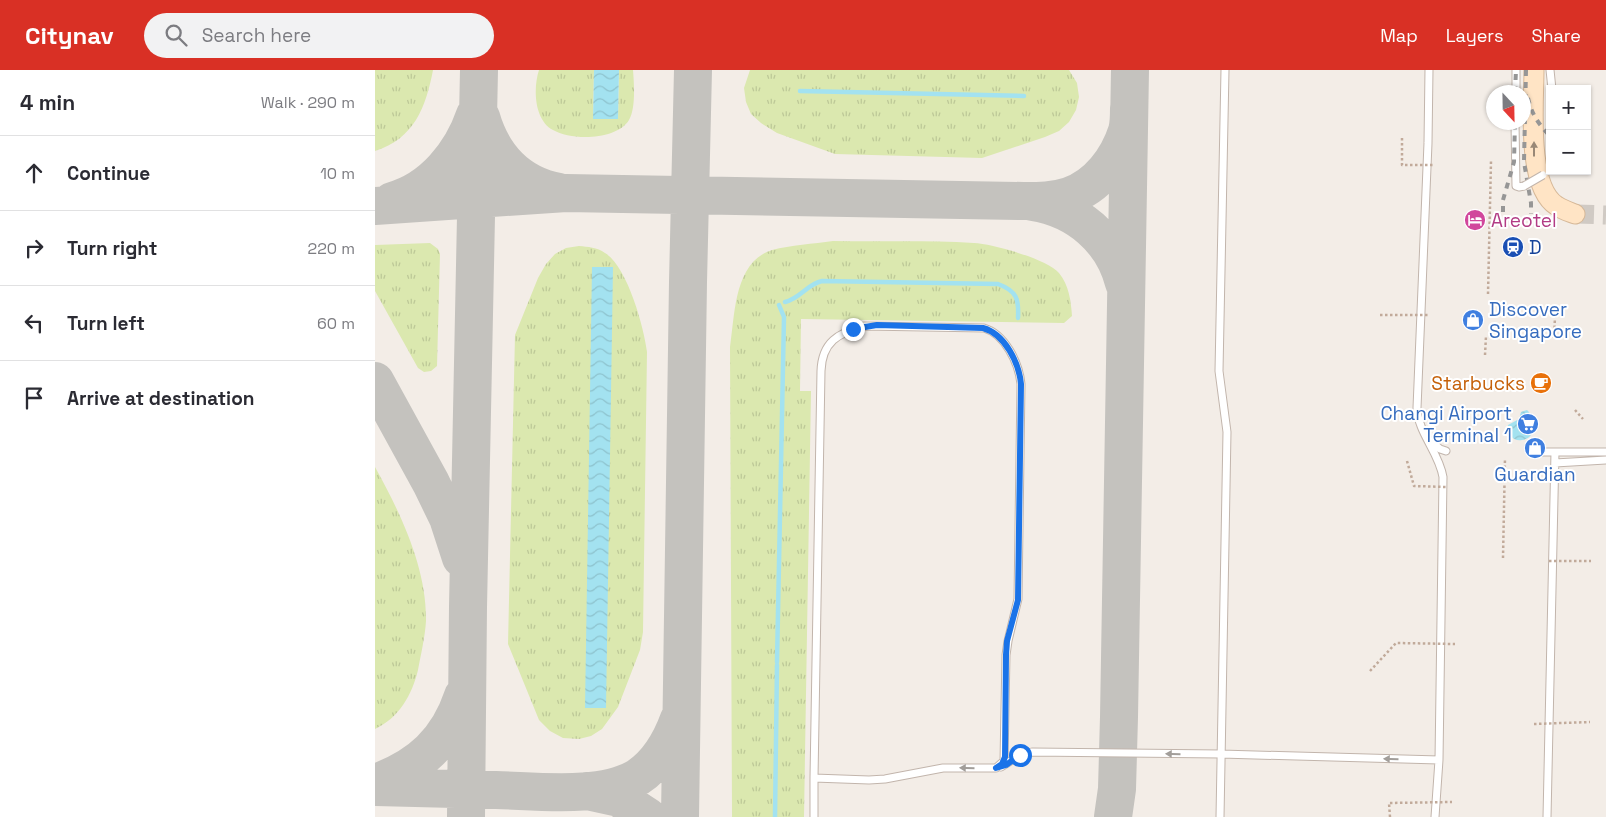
<!DOCTYPE html>
<html lang="en">
<head>
<meta charset="utf-8">
<style>
	body { margin:0; font-family:"Space Grotesk",sans-serif; background:#f2f2f3; color:#2b2b33 }
	.controls { position:absolute; right:15px; top:15px; display:grid; overflow:hidden; border-radius:0px; box-shadow:0 1px 4px #0004 }
	.controls button { width:45px; height:45px; display:grid; place-items:center; padding:0; border:0; border-bottom:1px solid #e1e1e2; background:#fff; color:#2b2b33; font:25px sans-serif }
	.compass { position:absolute; left:1111px; top:15px; width:45px; height:45px; border-radius:50%; background:#fff; box-shadow:0 1px 4px #0004; rotate:158deg }
	.stop { position:absolute; width:15px; height:15px; margin:-11px; border:4px solid #1a73e8; border-radius:50%; background:#fff }
	.stop.end { background:#1a73e8; border-color:#fff; box-shadow:0 1px 5px #0008 }
	.list { margin:0; padding:0; list-style:none }
	h2 { display:flex; justify-content:space-between; align-items:center; height:65px; margin:0; padding:0 20px; font-size:21px }
	h2 small { font-size:16px; font-weight:400; color:#7c7c81 }
	.list li { display:grid; grid-template-columns:32px 1fr auto; gap:15px; align-items:center; box-sizing:border-box; height:75px; padding:0 20px; border-top:1px solid #e1e1e2 }
	.list b { display:block; font-size:19px; white-space:nowrap }
	.list em { font-size:16px; font-style:normal; color:#7c7c81 }
	.icon { flex:none; width:28px; height:28px; fill:none; stroke:currentColor; stroke-width:2; stroke-linecap:round; stroke-linejoin:round }
	.map { position:relative; flex:none; width:1231px; height:747px; overflow:hidden }
	header { display:flex; align-items:center; gap:30px; box-sizing:border-box; height:70px; padding:0 25px; background:#d93025; color:#fff }
	header strong { font-size:24px }
	nav { display:flex; gap:28px; margin-inline-start:auto; font-size:18px }
	.search { width:350px; height:45px; background:#f2f2f3; display:flex; align-items:center; gap:12px; box-sizing:border-box; padding:0 18px; border-radius:28px; color:#7c7c81; font-size:19px }
	main { display:flex }
	aside { flex:1; background:#fff }
	.map>svg:first-child { display:block }
	.grass { fill:url(#grass-tufts) }
	.water { fill:url(#water-waves) }
	.lines { fill:none; stroke-linecap:round; stroke-linejoin:round }
	.stream { stroke:#a3e2f0; stroke-width:4.5 }
	.taxiway { stroke:#c4c2be; stroke-width:38 }
	.secondary-tunnel { stroke:#d0cac4; stroke-width:19; stroke-dasharray:19 9; stroke-linecap:butt }
	.lane-casing { stroke:#c2b5ac; stroke-width:9 }
	.secondary-casing { stroke:#d6b898; stroke-width:21 }
	.path { stroke:#c1aa9a; stroke-width:2.5; stroke-dasharray:2.5 2.5; stroke-linecap:butt }
	.lane { stroke:#fff; stroke-width:7 }
	.secondary { stroke:#ffe4c5; stroke-width:19 }
	.rail { stroke:#969696; stroke-width:4; stroke-dasharray:6 6; stroke-linecap:butt }
	.lane-bridge-casing { stroke:#c2b5ac; stroke-width:9; stroke-linecap:butt }
	.path-bridge { stroke:#c1aa9a; stroke-width:2.5; stroke-dasharray:2.5 2.5; stroke-linecap:butt }
	.lane-bridge { stroke:#fff; stroke-width:7 }
	.oneway { fill:#998876 }
	.oneway2 { fill:#a29e9a }
	.route { stroke:#1a73e8; stroke-width:6 }
	.labels { text-anchor:middle; dominant-baseline:central; stroke-width:4; stroke-linejoin:round; paint-order:stroke }
	.hotel-label { font-size:19px; fill:#b23c85; stroke:#fff; text-anchor:start }
	.transit-label { font-size:19px; fill:#164399; stroke:#fff; text-anchor:start }
	.shop-label { font-size:19px; fill:#366cbe; stroke:#fff; text-anchor:start }
	.food-label { font-size:19px; fill:#c56008; stroke:#fff; text-anchor:end }
</style>
</head>
<body>
<header>
<strong>Citynav</strong>
<div class="search"><svg class="icon" aria-label="search" viewBox="0 0 24 24"><circle cx="10" cy="10" r="6"/><path d="M15 15l6 6"/></svg>Search here</div>
<nav><a>Map</a><a>Layers</a><a>Share</a></nav>
</header>
<main>
<aside>
<h2>4 min<small>Walk · 290 m</small></h2>
<ul class="list">
<li><svg class="icon" aria-label="ahead" viewBox="0 0 24 24"><path d="M12 20V5M6 11l6-6 6 6"/></svg><div><b>Continue</b></div><em>10 m</em></li>
<li><svg class="icon" aria-label="right" viewBox="0 0 24 24"><path d="M7 20v-9h11M14 6l5 5-5 5"/></svg><div><b>Turn right</b></div><em>220 m</em></li>
<li><svg class="icon" aria-label="left" viewBox="0 0 24 24"><path d="M17 20v-9H6M10 6l-5 5 5 5"/></svg><div><b>Turn left</b></div><em>60 m</em></li>
<li><svg class="icon" aria-label="arrive" viewBox="0 0 24 24"><path d="M6 21V4h12l-3 4 3 4H6"/></svg><div><b>Arrive at destination</b></div></li>
</ul>
</aside>
<div class="map">
<svg width="1231" height="747" viewBox="0 0 1231 747">
	<defs>
		<pattern id="grass-tufts" width="24" height="20" patternUnits="userSpaceOnUse" patternTransform="scale(1.25)"><rect width="24" height="20" fill="#dbe8af"/><path d="M3 7l-1-3M5 7V3M7 7l1-3M15 17l-1-3M17 17v-4M19 17l1-3" fill="none" stroke="#bdc897"/></pattern>
		<pattern id="water-waves" width="16" height="10" patternUnits="userSpaceOnUse" patternTransform="scale(1.25)"><rect width="16" height="10" fill="#a3e2f0"/><path d="M0 5q4-4 8 0t8 0" fill="none" stroke="#8ec3ce"/></pattern>
	</defs>
	<rect width="100%" height="100%" fill="#f3ede7"/>
	<path class="grass" d="M 0,0 L 58,0 C 51,37 39,69 0,81 Z
		M 164,0 L 219,0 L 218,49 L 243,49 L 244,0 L 258,0 C 259,13 261,38 254,50 C 242,70 197,71 178,60 C 159,50 158,18 164,0 Z
		M 375,0 L 694,0 L 702,13 L 704,27 L 701,40 L 694,52 L 684,61 L 670,67 L 607,88 L 460,84 L 402,63 L 386,53 L 376,44 L 371,32 L 369,18 Z
		M 458,171 C 504,172 553,170 599,173 C 618,174 672,189 684,203 C 694,215 696,231 697,246 L 689,253 L 426,249 L 425,321 L 436,321 L 429,747 L 357,747 L 355,277 C 360,244 359,192 397,180 C 416,175 438,174 458,171 Z
		M 55,173 L 63,179 L 65,184 L 62,296 L 56,301 L 49,302 L 43,298 L 0,221 L 0,175 Z
		M 204,176 C 213,177 222,177 230,183 C 252,196 269,257 272,282 L 268,562 L 265,580 L 243,637 L 227,659 L 216,666 L 204,669 L 188,668 L 175,661 L 164,650 L 133,574 L 140,265 L 163,208 L 171,194 L 180,184 L 191,178 Z
		M 0,397 C 25,442 52,498 51,551 C 50,567 46,584 43,600 C 37,625 24,648 0,659 Z"/>
	<path class="water" d="M 219,0 L 244,0 L 243,49 L 218,49 Z
		M 217,197 L 238,197 L 231,638 L 210,638 Z
		M 1152,340 C 1161,348 1162,368 1147,370 C 1138,372 1131,363 1133,355 L 1144,349 L 1146,342 Z"/>
	<g class="lines">
		<path class="stream" d="M 425,21 L 649,26
			M 410,232 C 426,228 432,214 447,211 L 623,214 C 642,221 644,229 643,248
			M 402,592 L 409,247 L 404,235
			M 400,747 L 402,595"/>
		<path class="taxiway" d="M 106,47 C 117,86 143,115 184,122
			M 17,131 C 58,120 87,83 100,45
			M 658,132 C 702,139 738,169 749,213
			M 0,136 L 191,123 L 648,131 C 664,131 679,131 694,126 C 723,116 743,89 752,61 C 754,54 754,46 754,38
			M 0,311 L 56,413 L 73,448 L 86,488
			M 0,713 C 45,697 73,671 88,626
			M 0,717 C 40,718 81,719 121,720 C 163,721 228,729 263,707 C 284,693 296,671 304,649
			M 212,721 L 244,728 L 273,747
			M 91,747 L 93,537 L 104,0
			M 305,747 L 313,212 L 318,0
			M 738,747 L 742,719 L 744,647 L 755,0"/>
		<path class="secondary-tunnel" d="M 1200,144 L 1231,145"/>
		<g class="lane-casing">
			<path id="lane" d="M 1054,0 L 1053,73 L 1042,338 C 1043,363 1064,382 1068,407 L 1064,690 L 1060,747
				M 1175,0 L 1177,19
				M 1141,22 L 1141,0
				M 1140,52 L 1141,116 L 1144,117 L 1149,116
				M 1056,371 L 1065,379 L 1071,381
				M 1164,382 L 1231,382
				M 1180,393 L 1231,390
				M 626,697 L 645,685 L 657,682 L 846,684 L 1064,690
				M 439,747 L 439,708 L 446,301 C 447,272 463,263 489,256 L 609,258 C 630,264 644,293 646,314 L 643,529 L 633,571 L 631,585 L 629,691 L 621,698 L 568,698 L 510,709 L 494,710 L 439,708
				M 845,747 L 852,362 L 844,301 L 850,0
				M 1172,747 L 1180,382"/>
		</g>
		<g class="secondary-casing">
			<path id="secondary" d="M 1159,0 C 1159,33 1151,117 1182,136 C 1188,140 1195,142 1200,144"/>
		</g>
		<path class="path" d="M 1113,224 L 1116,91
			M 1179,268 L 1180,247
			M 1110,285 L 1111,266
			M 1200,340 L 1208,349
			M 1128,488 L 1130,388"/>
		<use href="#lane" class="lane"/>
		<use href="#secondary" class="secondary"/>
		<path class="rail" d="M 1151,0 L 1149,92 L 1156,133 L 1156,144
			M 1140,22 L 1141,0
			M 1153,28 C 1156,43 1164,55 1175,66
			M 1128,142 L 1128,130 L 1139,92 L 1140,52"/>
		<g class="lane-bridge-casing">
			<path id="lane-bridge" d="M 1149,116 L 1168,105"/>
		</g>
		<path class="path-bridge" d="M 1027,68 L 1027,95 L 1058,95
			M 1005,245 L 1054,245
			M 1032,391 L 1039,416 L 1071,417
			M 1174,491 L 1216,491
			M 995,601 L 1021,573 L 1080,574
			M 1159,654 L 1215,652
			M 1015,747 L 1014,733 L 1077,732"/>
		<use href="#lane-bridge" class="lane-bridge"/>
	</g>
	<defs><path id="oneway-solid" d="M-6-.8H1V-3.2L6.5 0L1 3.2V.8H-6Z" transform="scale(1.25)"/></defs>
	<use class="oneway" href="#oneway-solid" transform="translate(1159 79) rotate(-90)"/>
	<g class="oneway2">
		<use href="#oneway-solid" transform="translate(798 684) rotate(-179)"/>
		<use href="#oneway-solid" transform="translate(1016 689) rotate(-178)"/>
		<use href="#oneway-solid" transform="translate(592 698) rotate(-179)"/>
	</g>
	<g class="lines">
		<path class="route" d="M 478,259 L 502,255 L 608,258 C 630,264 644,293 646,314 L 643,530 L 632,571 L 631,585 L 630,687 L 627,694 L 621,698 L 631,695 L 645,685"/>
	</g>
	<defs>
		<g id="hotel-disc" transform="scale(1.125)"><circle r="9.5" fill="#d1479c" stroke="#fff"/><path d="M-6-4.5h1.5V1H6V5H4.5V3h-9V5H-6ZM-4 0a1.8 1.8 0 1 1 3.6 0ZM.5 0V-2.5h3Q6-2.5 6 0Z" fill="#fff"/></g>
		<g id="station-disc" transform="scale(1.125)"><circle r="9.5" fill="#1a4fb4" stroke="#fff"/><path d="M-3-6H3Q5-6 5-4V2Q5 4 3 4L4.5 6H3L1.5 4h-3L-3 6H-4.5L-3 4Q-5 4-5 2V-4Q-5-6-3-6ZM-3.5-4v3h7v-3ZM-3.5 1v1.5H-2V1ZM2 1v1.5H3.5V1Z" fill="#fff"/></g>
		<g id="shop-disc" transform="scale(1.125)"><circle r="9.5" fill="#3f7fe0" stroke="#fff"/><path d="M-5-2.5h2.3a2.7 3.5 0 0 1 5.4 0H5L5.5 6h-11ZM-1.5-2.5h3a1.5 2.3 0 0 0-3 0Z" fill="#fff"/></g>
		<g id="cafe-disc" transform="scale(1.125)"><circle r="9.5" fill="#e8710a" stroke="#fff"/><path d="M-5.5-4.5H6V0H3Q3 3.5 0 3.5H-2.5Q-5.5 3.5-5.5 0ZM3-3.2v2h1.7v-2ZM-6 4.5H4V6H-6Z" fill="#fff"/></g>
		<g id="supermarket-disc" transform="scale(1.125)"><circle r="9.5" fill="#3f7fe0" stroke="#fff"/><path d="M-6-5.5h2.5l.6 2H6L4.5 2H-2.5L-4.4-4H-6ZM-1.5 3.2a1.3 1.3 0 1 0 .1 0ZM3 3.2a1.3 1.3 0 1 0 .1 0Z" fill="#fff"/></g>
	</defs>
	<g fill-rule="evenodd">
		<use href="#hotel-disc" x="1100" y="150"/>
		<use href="#station-disc" x="1138" y="177"/>
		<use href="#shop-disc" x="1098" y="250"/>
		<use href="#cafe-disc" x="1166" y="313"/>
		<use href="#supermarket-disc" x="1153" y="354"/>
		<use href="#shop-disc" x="1160" y="378"/>
	</g>
	<g class="labels">
		<g class="hotel-label">
			<text x="1116" y="150">Areotel</text>
		</g>
		<g class="transit-label">
			<text x="1154" y="177">D</text>
		</g>
		<g class="shop-label">
			<text x="1114" y="239">Discover<tspan x="1114" dy="22">Singapore</tspan></text>
			<text x="1137" y="343" text-anchor="end">Changi Airport<tspan x="1137" dy="22">Terminal 1</tspan></text>
			<text x="1160" y="404" text-anchor="middle">Guardian</text>
		</g>
		<g class="food-label">
			<text x="1150" y="313">Starbucks</text>
		</g>
	</g>
</svg>
<div class="controls">
<button>+</button>
<button>−</button>
</div>
<svg class="compass" viewBox="-18 -18 36 36"><path d="M0-13l5 13h-10z" fill="#e53935"/><path d="M0 13l5-13h-10z" fill="#7c7c81"/></svg>
<div class="stop" style="left:645px;top:685px"></div>
<div class="stop end" style="left:478px;top:259px"></div>
</div>
</main>
</body>
</html>
